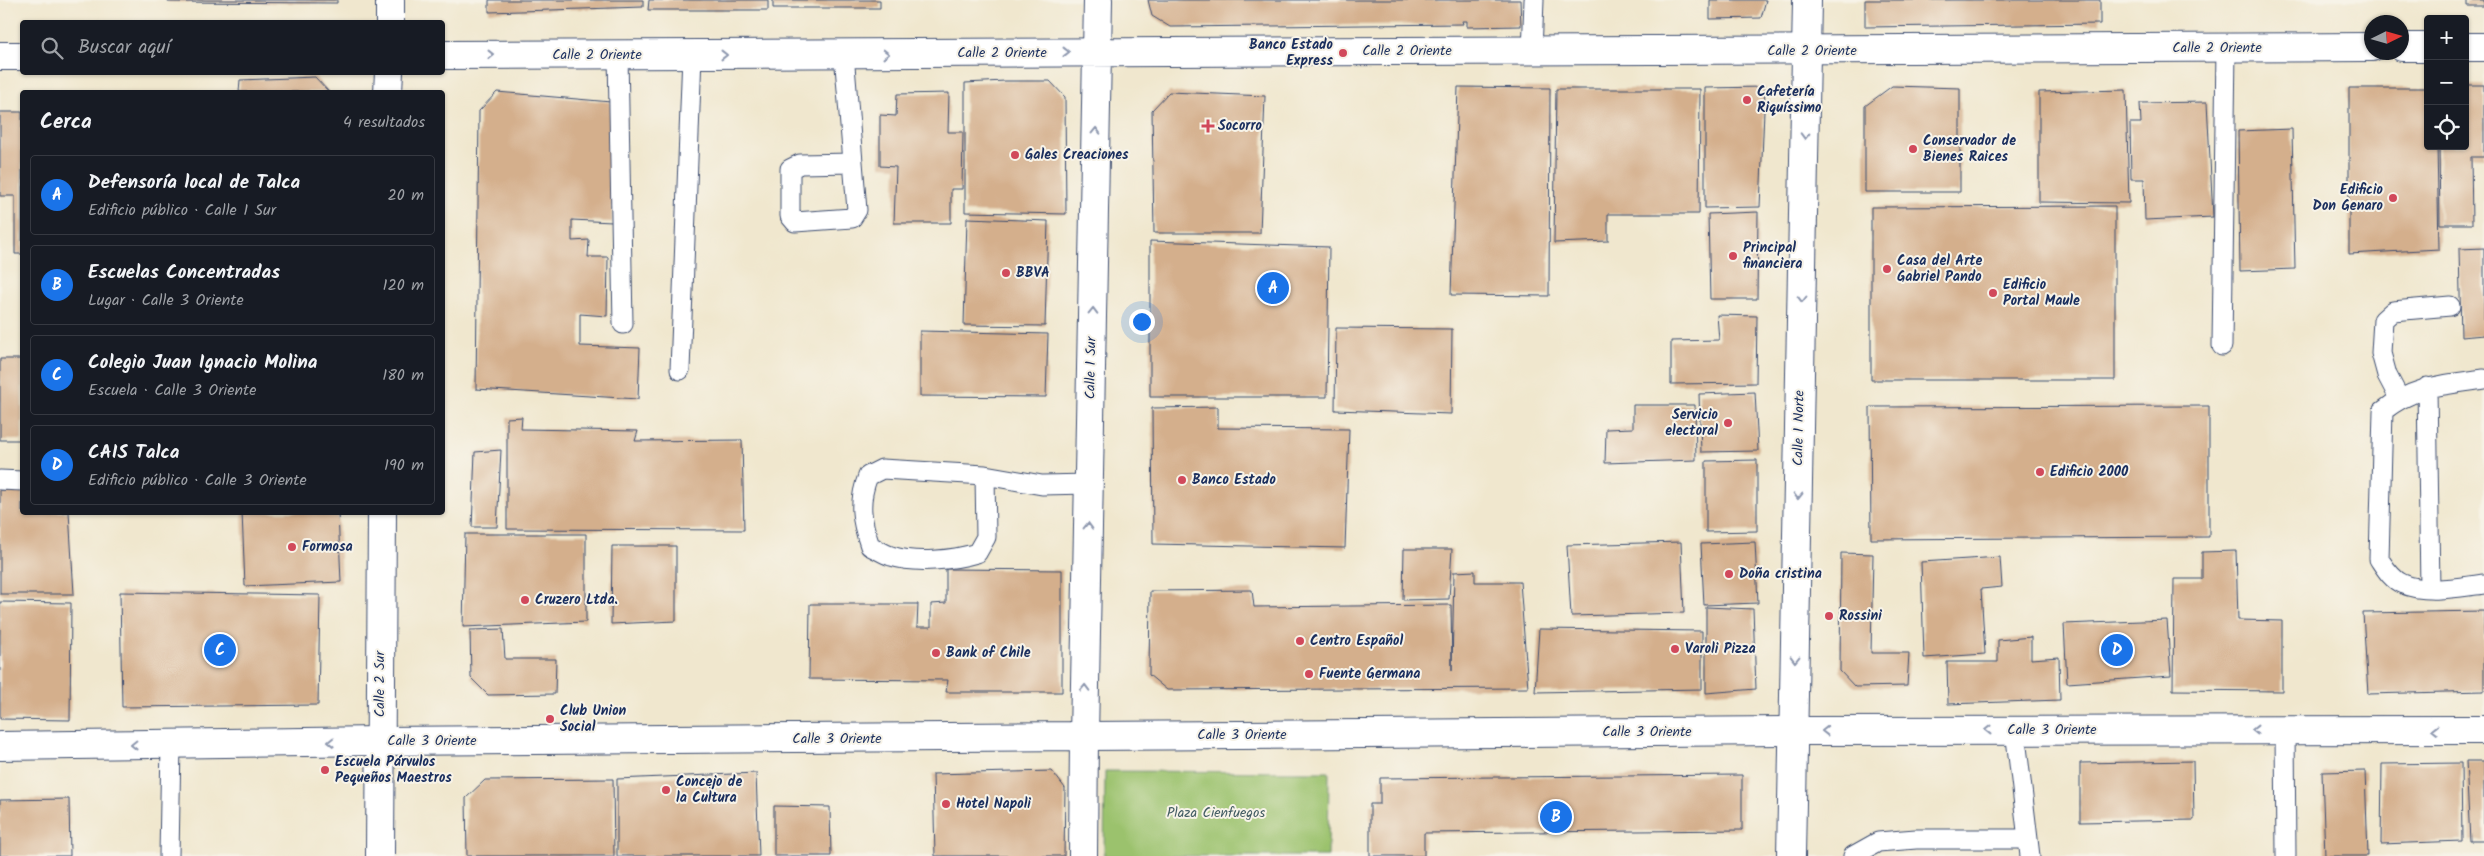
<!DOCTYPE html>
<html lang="es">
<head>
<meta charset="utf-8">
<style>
	body { margin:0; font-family:Kalam,sans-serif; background:#242831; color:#f1f3f6 }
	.controls { position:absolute; right:15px; top:15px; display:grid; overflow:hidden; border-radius:5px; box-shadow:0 1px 4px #0004 }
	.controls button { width:45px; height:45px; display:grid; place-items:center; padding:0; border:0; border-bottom:1px solid #363941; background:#171b24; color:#f1f3f6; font:25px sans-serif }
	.compass { position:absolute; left:2364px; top:15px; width:45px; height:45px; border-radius:50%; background:#171b24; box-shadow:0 1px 4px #0004; rotate:85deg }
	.you { position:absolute; left:1141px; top:321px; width:18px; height:18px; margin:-12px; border:4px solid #fff; border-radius:50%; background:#1a73e8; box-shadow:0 0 0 8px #1a73e833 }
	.badge { display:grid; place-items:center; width:32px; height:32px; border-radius:50%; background:#1a73e8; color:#fff; font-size:16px; font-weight:700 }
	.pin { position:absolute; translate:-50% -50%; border:2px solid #fff; box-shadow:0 1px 5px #0006 }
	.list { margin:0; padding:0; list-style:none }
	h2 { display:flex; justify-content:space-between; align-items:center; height:65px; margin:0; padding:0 20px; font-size:21px }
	h2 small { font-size:16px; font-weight:400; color:#9ea1a6 }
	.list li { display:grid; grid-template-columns:32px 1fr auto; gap:15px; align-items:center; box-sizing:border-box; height:80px; margin:0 10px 10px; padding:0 10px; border:1px solid #363941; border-radius:5px }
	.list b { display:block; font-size:19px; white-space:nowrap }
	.list p { margin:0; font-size:16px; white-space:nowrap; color:#9ea1a6 }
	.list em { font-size:16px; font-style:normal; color:#9ea1a6 }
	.icon { flex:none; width:28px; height:28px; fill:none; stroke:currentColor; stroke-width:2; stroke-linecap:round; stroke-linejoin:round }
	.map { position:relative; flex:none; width:2484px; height:856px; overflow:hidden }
	.search { position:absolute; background:#171b24; box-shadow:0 1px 4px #0004; left:20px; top:20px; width:425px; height:55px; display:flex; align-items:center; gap:12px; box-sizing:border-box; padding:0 18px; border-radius:5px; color:#9ea1a6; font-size:19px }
	.panel { position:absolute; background:#171b24; box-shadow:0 1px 4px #0004; left:20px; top:90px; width:425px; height:425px; border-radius:5px }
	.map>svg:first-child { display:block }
	.green { fill:#9bc26d; stroke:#5b7866 }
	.building { fill:#d4af8c }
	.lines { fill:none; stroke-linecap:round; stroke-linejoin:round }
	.service-casing { stroke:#3b4b6f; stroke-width:21 }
	.pedestrian-casing { stroke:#3b4b6f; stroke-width:30 }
	.minor-casing { stroke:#3b4b6f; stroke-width:30 }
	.tertiary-casing { stroke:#3b4b6f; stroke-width:30 }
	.secondary-casing { stroke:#3b4b6f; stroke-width:30 }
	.primary-casing { stroke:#3b4b6f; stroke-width:30 }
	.service { stroke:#fff; stroke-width:19 }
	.pedestrian { stroke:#fff; stroke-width:28 }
	.minor { stroke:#fff; stroke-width:28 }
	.tertiary { stroke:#fff; stroke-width:28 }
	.secondary { stroke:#fff; stroke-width:28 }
	.primary { stroke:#fff; stroke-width:28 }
	.oneway { stroke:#8d97ae }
	.poi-dot { fill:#d1495b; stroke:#f7f3e8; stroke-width:2 }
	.labels { text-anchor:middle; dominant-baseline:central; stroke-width:4; stroke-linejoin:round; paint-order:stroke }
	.poi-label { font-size:14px; font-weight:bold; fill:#1b2f5e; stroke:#f7f3e8; text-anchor:start }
	.street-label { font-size:14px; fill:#1b2f5e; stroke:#f7f3e8 }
	.park-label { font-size:14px; fill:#415b62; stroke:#f7f3e8 }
</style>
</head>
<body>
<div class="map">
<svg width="2484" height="856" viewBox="0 0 2484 856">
	<rect width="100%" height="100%" fill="#f7f3e8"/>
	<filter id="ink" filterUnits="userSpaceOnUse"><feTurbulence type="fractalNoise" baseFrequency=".02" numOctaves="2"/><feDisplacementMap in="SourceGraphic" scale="10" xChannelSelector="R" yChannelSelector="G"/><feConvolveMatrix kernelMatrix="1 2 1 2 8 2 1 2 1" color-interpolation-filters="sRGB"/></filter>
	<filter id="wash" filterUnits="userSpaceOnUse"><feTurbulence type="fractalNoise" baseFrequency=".0096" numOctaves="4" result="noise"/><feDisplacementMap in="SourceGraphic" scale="20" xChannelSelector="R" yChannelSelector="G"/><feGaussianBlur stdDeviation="1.12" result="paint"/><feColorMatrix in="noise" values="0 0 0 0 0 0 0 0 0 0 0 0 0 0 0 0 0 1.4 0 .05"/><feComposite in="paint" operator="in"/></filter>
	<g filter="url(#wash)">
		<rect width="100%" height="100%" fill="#f0e7ce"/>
		<path class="green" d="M 1105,771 L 1329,772 L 1328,856 L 1104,856 Z"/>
		<g id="blocks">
			<path class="building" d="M 168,0 L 337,0 L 337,3 L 168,2 Z
				M 489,0 L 643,0 L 643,7 L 489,12 Z
				M 649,0 L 768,0 L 768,10 L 648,10 Z
				M 773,0 L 880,0 L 880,8 L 773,8 Z
				M 1148,0 L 1520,0 L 1521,26 L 1467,27 L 1467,21 L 1462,21 L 1463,24 L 1170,27 L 1152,16 Z
				M 1710,0 L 1766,0 L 1761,18 L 1710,19 Z
				M 1865,0 L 2100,0 L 2100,24 L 1865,27 Z
				M 2467,0 L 2484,0 L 2484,6 L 2467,6 Z
				M 315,77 L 329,92 L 239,92 L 240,80 Z
				M 1005,81 L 1050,81 L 1065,97 L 1066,214 L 965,212 L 965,83 Z
				M 2465,85 L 2484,85 L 2484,157 L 2471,157 L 2472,224 L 2440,224 L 2439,146 L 2465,146 Z
				M 1892,86 L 1960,88 L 1960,192 L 1865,192 L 1865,106 Z
				M 1458,87 L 1550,88 L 1549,296 L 1451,295 Z
				M 1765,87 L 1760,207 L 1705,208 L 1705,88 Z
				M 2349,88 L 2428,88 L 2428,146 L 2437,146 L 2439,249 L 2349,254 Z
				M 1556,89 L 1700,89 L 1699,214 L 1608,214 L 1608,241 L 1554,243 Z
				M 2126,90 L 2129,203 L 2039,202 L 2039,92 Z
				M 497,92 L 611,102 L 612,222 L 572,220 L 572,241 L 589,240 L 588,257 L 608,257 L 607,316 L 580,314 L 580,346 L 640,348 L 638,399 L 476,389 L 479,111 Z
				M 1169,92 L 1265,96 L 1260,233 L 1154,233 L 1152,110 Z
				M 949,93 L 948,132 L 963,132 L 962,189 L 951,189 L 951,223 L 894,223 L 896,167 L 880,166 L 880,115 L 896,116 L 897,94 Z
				M 2207,102 L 2213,217 L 2145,220 L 2144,179 L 2131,179 L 2130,123 L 2141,123 L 2140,103 Z
				M 0,112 L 22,112 L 22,254 L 15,254 L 15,196 L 0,196 Z
				M 2292,129 L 2295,269 L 2240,271 L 2238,131 Z
				M 2115,206 L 2115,380 L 1871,380 L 1871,207 Z
				M 1758,212 L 1757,299 L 1710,299 L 1708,214 Z
				M 967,218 L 1048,221 L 1045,326 L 964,325 Z
				M 1150,241 L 1329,247 L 1327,397 L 1150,397 Z
				M 2484,248 L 2484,335 L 2461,337 L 2459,249 Z
				M 1717,315 L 1757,316 L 1756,383 L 1671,384 L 1671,341 L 1719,340 Z
				M 1336,328 L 1452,329 L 1451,414 L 1335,410 Z
				M 920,331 L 1048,334 L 1046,397 L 920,396 Z
				M 0,359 L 22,359 L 22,440 L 0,440 Z
				M 1755,392 L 1758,451 L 1701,452 L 1699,394 Z
				M 1633,405 L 1695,405 L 1696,460 L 1605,463 L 1606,429 L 1633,428 Z
				M 2209,406 L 2209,537 L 1871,539 L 1870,407 Z
				M 1218,407 L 1218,428 L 1349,429 L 1345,548 L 1153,544 L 1152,408 Z
				M 522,417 L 521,429 L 638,431 L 635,441 L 742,440 L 744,530 L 507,529 L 507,418 Z
				M 501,450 L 497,527 L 472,527 L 475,452 Z
				M 1757,460 L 1757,531 L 1706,532 L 1706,461 Z
				M 0,490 L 22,490 L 22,512 L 69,512 L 74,594 L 0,594 Z
				M 242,512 L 338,512 L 341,582 L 245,586 Z
				M 465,534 L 586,534 L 586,622 L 463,627 Z
				M 1681,542 L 1684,613 L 1571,616 L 1567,545 Z
				M 1755,542 L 1758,603 L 1704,605 L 1701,544 Z
				M 612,546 L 676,546 L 676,621 L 611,624 Z
				M 1404,549 L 1452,549 L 1449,599 L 1403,600 Z
				M 2236,551 L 2238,620 L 2282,621 L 2282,691 L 2173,690 L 2174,579 L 2202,579 L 2202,552 Z
				M 1841,553 L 1873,554 L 1871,653 L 1909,653 L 1907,686 L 1855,687 L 1840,671 Z
				M 2000,557 L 2002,587 L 1981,589 L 1985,654 L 1924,658 L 1921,562 Z
				M 946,569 L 1062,570 L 1062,692 L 946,692 L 948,680 L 809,679 L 810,604 L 918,604 L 917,627 L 931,627 L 931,604 L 946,603 Z
				M 1475,571 L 1475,582 L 1520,582 L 1528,688 L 1167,690 L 1149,675 L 1150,591 L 1252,590 L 1254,607 L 1451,605 L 1452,671 L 1454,572 Z
				M 120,592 L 320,595 L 318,705 L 122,707 Z
				M 0,602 L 71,603 L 70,720 L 0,719 Z
				M 1706,607 L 1753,609 L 1756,689 L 1706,693 Z
				M 2484,611 L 2484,691 L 2368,694 L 2363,613 Z
				M 2167,620 L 2171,676 L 2067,683 L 2064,624 Z
				M 503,629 L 505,659 L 556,659 L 555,694 L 488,695 L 471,678 L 470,630 Z
				M 1539,629 L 1702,631 L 1702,689 L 1535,692 Z
				M 2031,637 L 2031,659 L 2059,657 L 2060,700 L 1948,704 L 1947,662 L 1998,662 L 1998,640 Z
				M 2193,761 L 2194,820 L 2080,822 L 2080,763 Z
				M 2466,761 L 2484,761 L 2484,841 L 2470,841 Z
				M 2461,763 L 2462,841 L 2381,844 L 2382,764 Z
				M 1052,771 L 1065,788 L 1064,856 L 935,856 L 933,774 Z
				M 2365,771 L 2368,856 L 2325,856 L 2322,772 Z
				M 756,773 L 759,856 L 617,856 L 617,779 Z
				M 1742,775 L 1742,830 L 1424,833 L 1424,856 L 1370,856 L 1370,804 L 1380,804 L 1380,778 Z
				M 613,779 L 614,856 L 467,856 L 466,798 L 485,780 Z
				M 69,799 L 70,856 L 0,856 L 0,800 Z
				M 774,806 L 830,807 L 831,856 L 774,856 Z"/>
		</g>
	</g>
	<g filter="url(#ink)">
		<use href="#blocks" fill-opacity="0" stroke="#3b4b6f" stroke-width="1"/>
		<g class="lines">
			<g class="service-casing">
				<path id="service" d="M 1532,52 L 1534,0
					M 844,54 L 857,210 L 852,218 L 795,222 L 790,216 L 790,169 L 800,164 L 853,163
					M 618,55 L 623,324
					M 2222,346 L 2226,48
					M 680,370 L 692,55
					M 2484,379 C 2445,385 2415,385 2383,411 L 2379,559 C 2385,568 2392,580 2403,584 C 2427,594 2459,587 2484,584
					M 2427,387 L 2430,589
					M 2399,398 L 2387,375 L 2381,353 L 2383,320 L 2393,311 L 2450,306
					M 985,475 L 986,537 L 977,553 C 953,560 916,564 891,556 C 884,554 877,549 870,546 C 861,520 858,502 868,476 L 882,469 L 985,475 L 1042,485 L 1089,484
					M 0,480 L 22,481
					M 2015,730 L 2030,856
					M 2285,730 L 2286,856
					M 169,856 L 171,744
					M 1853,856 L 1878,842 L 1916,839 L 2027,839"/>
			</g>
			<g class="pedestrian-casing">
				<path id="pedestrian" d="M 1083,856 L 1084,737"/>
			</g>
			<g class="minor-casing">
				<path id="minor" d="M 0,746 L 380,741"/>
			</g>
			<g class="tertiary-casing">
				<path id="tertiary" d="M 2402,47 L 2428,47
					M 2465,47 L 2484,47
					M 442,55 L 2372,47
					M 0,56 L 22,56
					M 1084,737 L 1098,0
					M 380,741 L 1793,731 L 2484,730"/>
			</g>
			<g class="secondary-casing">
				<path id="secondary" d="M 1791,856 L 1807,0"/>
			</g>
			<g class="primary-casing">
				<path id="primary" d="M 390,22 L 390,0
					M 388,92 L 389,72
					M 380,856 L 382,512"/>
			</g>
			<use href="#service" class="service"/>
			<use href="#pedestrian" class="pedestrian"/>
			<use href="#minor" class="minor"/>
			<use href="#tertiary" class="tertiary"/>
			<use href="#secondary" class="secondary"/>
			<use href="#primary" class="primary"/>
		</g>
		<defs><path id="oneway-chevron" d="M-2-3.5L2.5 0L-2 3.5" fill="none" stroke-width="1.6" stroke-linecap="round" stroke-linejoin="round" transform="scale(1.25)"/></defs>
		<g class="oneway">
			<use href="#oneway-chevron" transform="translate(1066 52)"/>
			<use href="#oneway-chevron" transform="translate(886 54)"/>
			<use href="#oneway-chevron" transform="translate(491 55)"/>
			<use href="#oneway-chevron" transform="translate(724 55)"/>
			<use href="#oneway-chevron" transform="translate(1096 131) rotate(-89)"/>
			<use href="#oneway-chevron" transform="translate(1805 136) rotate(91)"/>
			<use href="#oneway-chevron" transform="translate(1802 299) rotate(91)"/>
			<use href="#oneway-chevron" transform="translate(1093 311) rotate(-89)"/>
			<use href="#oneway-chevron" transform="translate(1798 496) rotate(91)"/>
			<use href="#oneway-chevron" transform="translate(1088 526) rotate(-89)"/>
			<use href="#oneway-chevron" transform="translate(1795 659) rotate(91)"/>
			<use href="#oneway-chevron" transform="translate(1085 688) rotate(-89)"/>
			<use href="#oneway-chevron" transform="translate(1988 730) rotate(180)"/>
			<use href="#oneway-chevron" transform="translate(2255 730) rotate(180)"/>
			<use href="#oneway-chevron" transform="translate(2435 730) rotate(180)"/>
			<use href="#oneway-chevron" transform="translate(1825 731) rotate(180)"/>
			<use href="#oneway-chevron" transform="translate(331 742) rotate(179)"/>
			<use href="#oneway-chevron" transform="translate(134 745) rotate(179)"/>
		</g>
	</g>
	<g class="poi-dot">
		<circle cx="1343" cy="53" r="5"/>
		<circle cx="1747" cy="100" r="5"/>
		<path d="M1205.5 118.5h5v5h5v5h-5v5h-5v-5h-5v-5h5z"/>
		<circle cx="1913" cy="149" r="5"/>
		<circle cx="1015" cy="155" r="5"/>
		<circle cx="2393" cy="198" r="5"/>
		<circle cx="1733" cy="256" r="5"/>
		<circle cx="1887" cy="269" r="5"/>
		<circle cx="1006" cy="273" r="5"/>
		<circle cx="1993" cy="293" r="5"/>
		<circle cx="1728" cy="423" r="5"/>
		<circle cx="2040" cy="472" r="5"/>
		<circle cx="1182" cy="480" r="5"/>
		<circle cx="292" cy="547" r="5"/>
		<circle cx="1729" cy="574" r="5"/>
		<circle cx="525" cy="600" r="5"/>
		<circle cx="1829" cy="616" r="5"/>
		<circle cx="1300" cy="641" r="5"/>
		<circle cx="1675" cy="649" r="5"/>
		<circle cx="936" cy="653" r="5"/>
		<circle cx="1309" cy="674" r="5"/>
		<circle cx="550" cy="719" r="5"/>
		<circle cx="325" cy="770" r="5"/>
		<circle cx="666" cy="790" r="5"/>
		<circle cx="946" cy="804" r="5"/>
	</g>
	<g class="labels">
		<g class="poi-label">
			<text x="1333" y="45" text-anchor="end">Banco Estado<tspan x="1333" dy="16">Express</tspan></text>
			<text x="1757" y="92">Cafetería<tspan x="1757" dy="16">Riquíssimo</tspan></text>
			<text x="1218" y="126">Socorro</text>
			<text x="1923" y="141">Conservador de<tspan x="1923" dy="16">Bienes Raices</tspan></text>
			<text x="1025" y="155">Gales Creaciones</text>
			<text x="2383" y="190" text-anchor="end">Edificio<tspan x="2383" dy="16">Don Genaro</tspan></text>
			<text x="1743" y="248">Principal<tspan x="1743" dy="16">financiera</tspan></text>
			<text x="1897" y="261">Casa del Arte<tspan x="1897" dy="16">Gabriel Pando</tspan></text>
			<text x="1016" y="273">BBVA</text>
			<text x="2003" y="285">Edificio<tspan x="2003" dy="16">Portal Maule</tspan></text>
			<text x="1718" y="415" text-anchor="end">Servicio<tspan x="1718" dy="16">electoral</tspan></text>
			<text x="2050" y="472">Edificio 2000</text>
			<text x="1192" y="480">Banco Estado</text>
			<text x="302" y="547">Formosa</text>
			<text x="1739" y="574">Doña cristina</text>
			<text x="535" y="600">Cruzero Ltda.</text>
			<text x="1839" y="616">Rossini</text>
			<text x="1310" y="641">Centro Español</text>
			<text x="1685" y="649">Varoli Pizza</text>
			<text x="946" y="653">Bank of Chile</text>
			<text x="1319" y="674">Fuente Germana</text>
			<text x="560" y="711">Club Union<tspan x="560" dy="16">Social</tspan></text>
			<text x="335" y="762">Escuela Párvulos<tspan x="335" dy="16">Pequeños Maestros</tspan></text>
			<text x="676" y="782">Concejo de<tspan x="676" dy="16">la Cultura</tspan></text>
			<text x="956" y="804">Hotel Napoli</text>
		</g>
		<g class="street-label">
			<text x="2217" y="48">Calle 2 Oriente</text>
			<text x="1407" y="51">Calle 2 Oriente</text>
			<text x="1812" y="51">Calle 2 Oriente</text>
			<text x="1002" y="53">Calle 2 Oriente</text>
			<text x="597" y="55">Calle 2 Oriente</text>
			<text transform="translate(1091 368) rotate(-89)">Calle 1 Sur</text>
			<text transform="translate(1799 428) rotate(-89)">Calle 1 Norte</text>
			<text transform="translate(380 684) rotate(-90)">Calle 2 Sur</text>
			<text x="2052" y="730">Calle 3 Oriente</text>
			<text x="1647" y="732">Calle 3 Oriente</text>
			<text x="1242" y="735">Calle 3 Oriente</text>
			<text x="837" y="739">Calle 3 Oriente</text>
			<text x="432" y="741">Calle 3 Oriente</text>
		</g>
		<g class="park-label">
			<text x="1216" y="813">Plaza Cienfuegos</text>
		</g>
	</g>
</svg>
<div class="controls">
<button>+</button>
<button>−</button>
<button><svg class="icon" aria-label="locate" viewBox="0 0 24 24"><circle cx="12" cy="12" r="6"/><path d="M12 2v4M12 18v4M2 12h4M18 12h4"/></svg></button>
</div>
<svg class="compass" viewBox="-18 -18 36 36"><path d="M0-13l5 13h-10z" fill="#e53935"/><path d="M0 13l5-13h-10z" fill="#9ea1a6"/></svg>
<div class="you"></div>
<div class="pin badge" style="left:1273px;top:288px">A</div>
<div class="pin badge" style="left:1556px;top:817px">B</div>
<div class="pin badge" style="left:220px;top:650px">C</div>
<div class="pin badge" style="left:2117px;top:650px">D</div>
<div class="search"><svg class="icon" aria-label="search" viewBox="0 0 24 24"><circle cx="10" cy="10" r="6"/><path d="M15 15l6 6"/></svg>Buscar aquí</div>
<section class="panel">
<h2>Cerca<small>4 resultados</small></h2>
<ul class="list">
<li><span class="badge">A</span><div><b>Defensoría local de Talca</b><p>Edificio público · Calle 1 Sur</p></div><em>20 m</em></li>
<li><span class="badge">B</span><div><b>Escuelas Concentradas</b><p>Lugar · Calle 3 Oriente</p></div><em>120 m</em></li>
<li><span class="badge">C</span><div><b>Colegio Juan Ignacio Molina</b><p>Escuela · Calle 3 Oriente</p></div><em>180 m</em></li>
<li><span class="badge">D</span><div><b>CAIS Talca</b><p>Edificio público · Calle 3 Oriente</p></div><em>190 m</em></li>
</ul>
</section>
</div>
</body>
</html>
